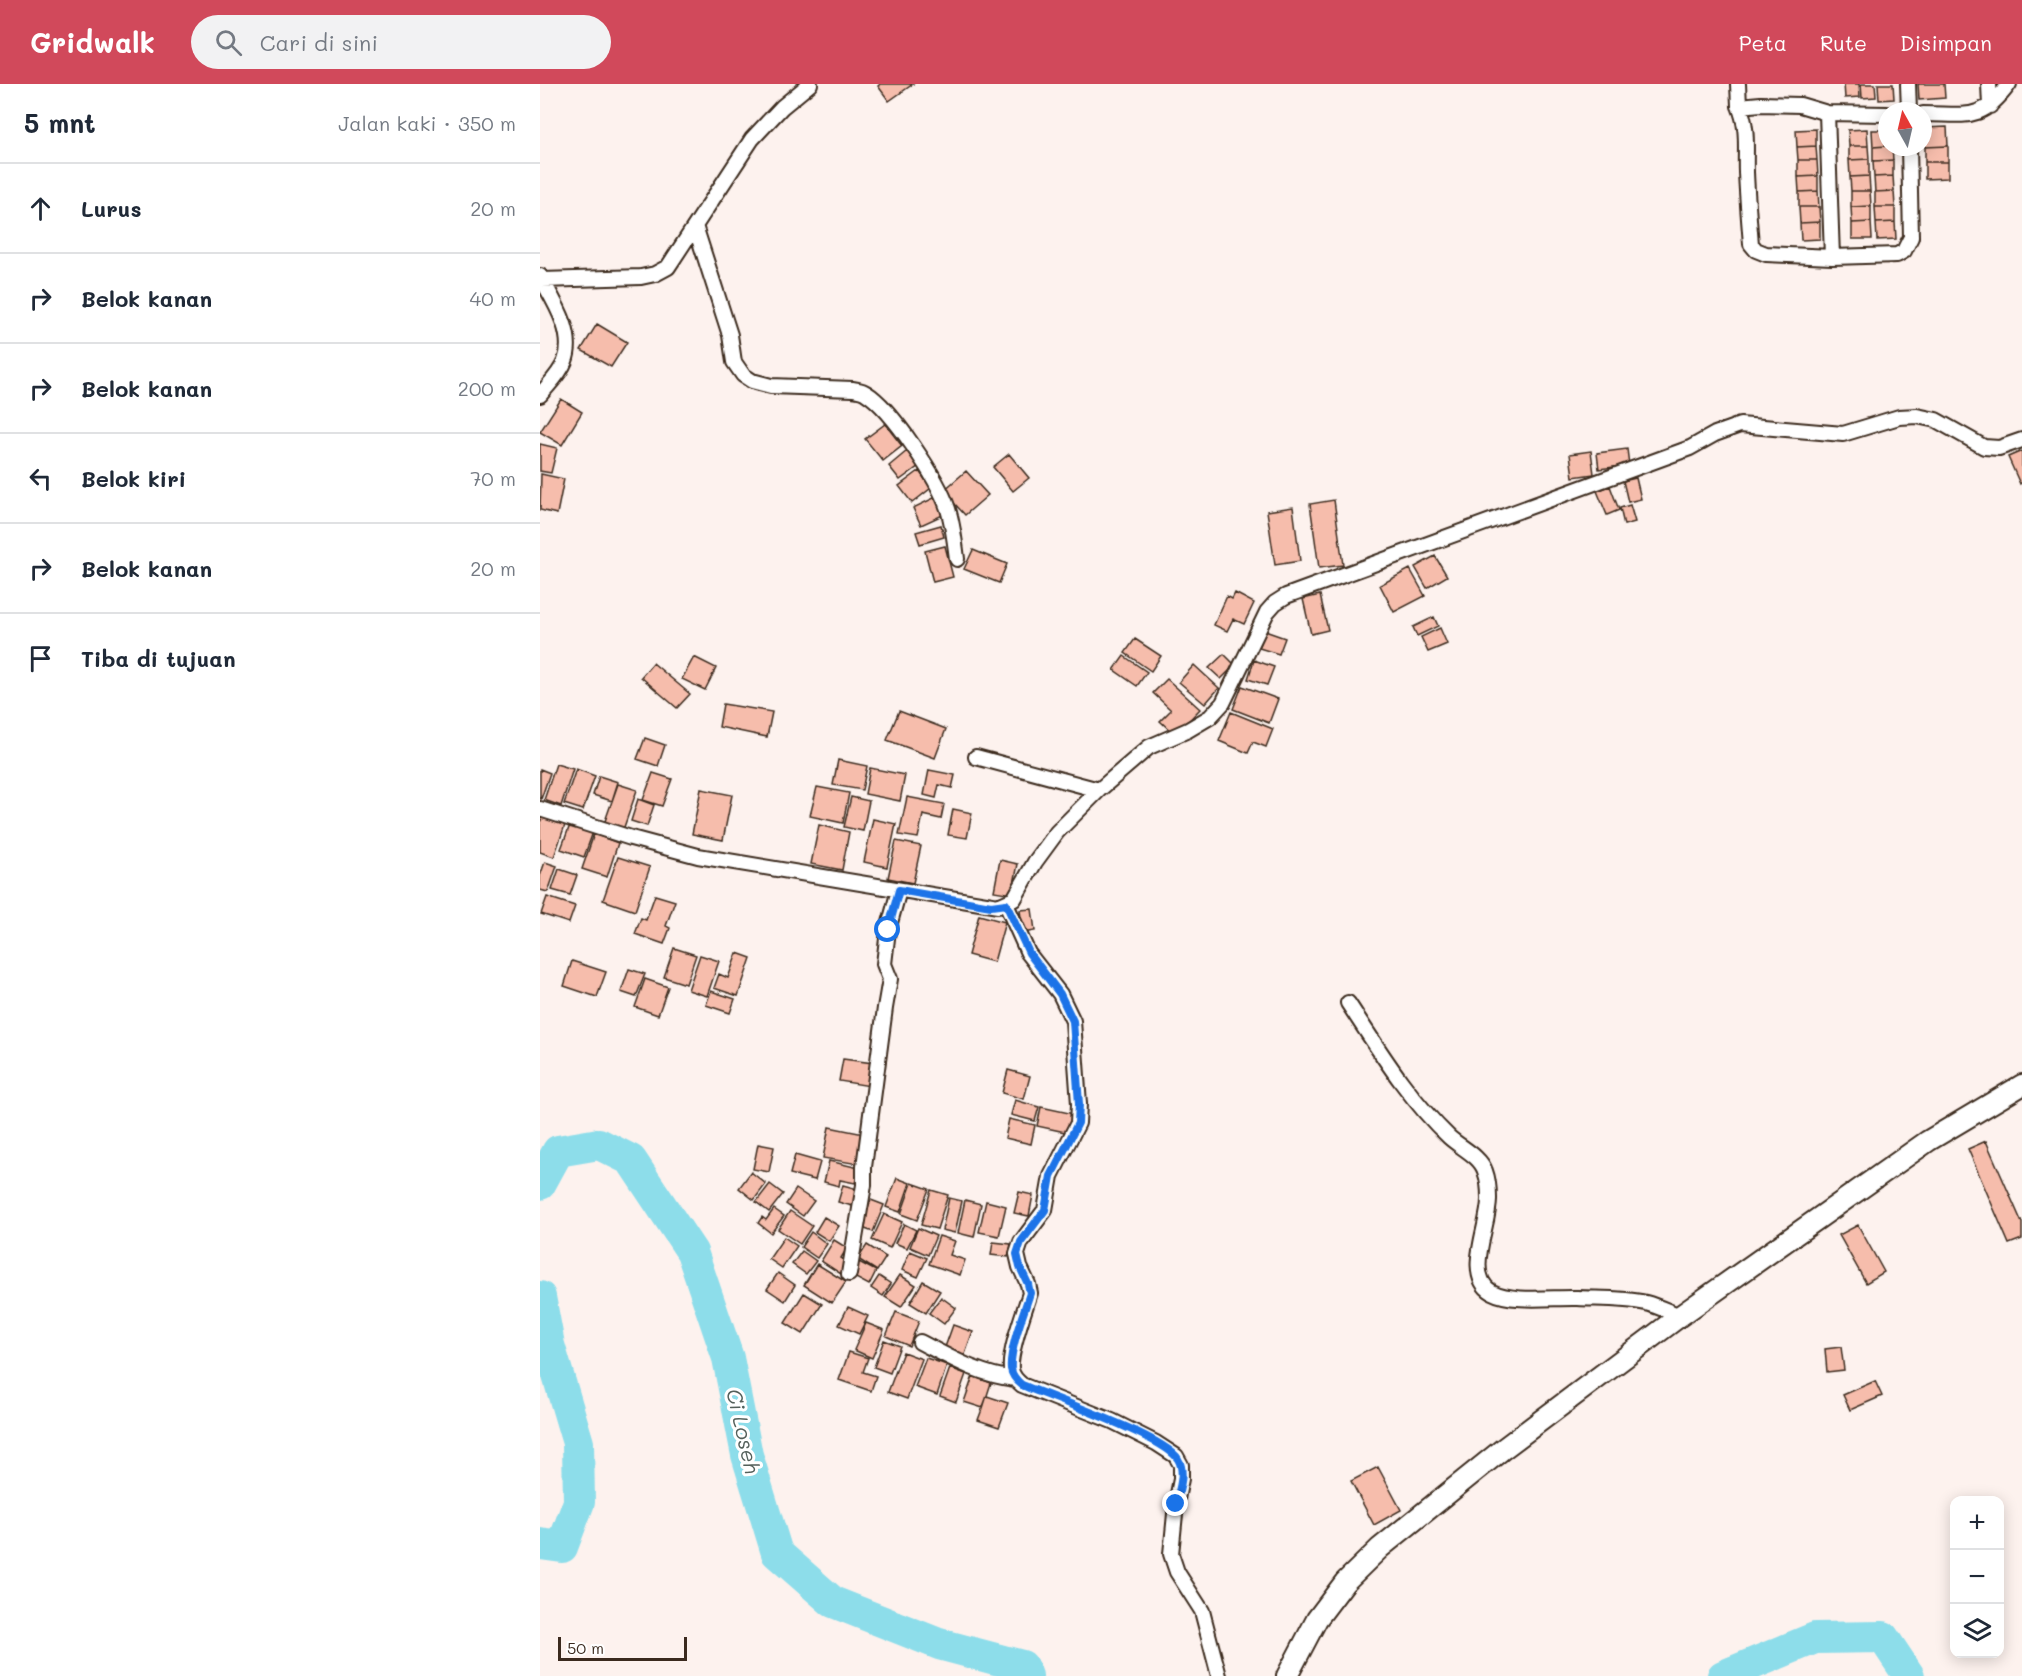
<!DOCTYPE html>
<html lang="id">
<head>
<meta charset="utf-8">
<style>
	body { margin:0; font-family:Mali,sans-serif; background:#f2f2f3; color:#1f2937 }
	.controls { position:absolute; right:18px; bottom:18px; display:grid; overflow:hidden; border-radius:12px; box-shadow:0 3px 15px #0003 }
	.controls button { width:54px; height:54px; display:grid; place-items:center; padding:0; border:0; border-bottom:2px solid #e0e1e3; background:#fff; color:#1f2937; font:30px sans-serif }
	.compass { position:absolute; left:1338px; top:18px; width:54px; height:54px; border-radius:50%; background:#fff; box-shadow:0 3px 15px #0003; rotate:352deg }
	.scale { position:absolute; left:18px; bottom:15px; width:129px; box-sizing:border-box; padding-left:6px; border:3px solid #3b2a1e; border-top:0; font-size:16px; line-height:21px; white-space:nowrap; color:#3b2a1e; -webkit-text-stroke:4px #fff; paint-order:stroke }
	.stop { position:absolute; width:18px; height:18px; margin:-14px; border:4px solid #1a73e8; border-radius:50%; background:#fff }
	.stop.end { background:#1a73e8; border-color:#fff; box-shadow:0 2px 6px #0008 }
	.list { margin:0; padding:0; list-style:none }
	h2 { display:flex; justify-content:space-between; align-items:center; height:78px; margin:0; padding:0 24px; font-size:26px }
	h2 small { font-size:20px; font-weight:400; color:#747a83 }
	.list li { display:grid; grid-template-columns:39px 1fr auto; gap:18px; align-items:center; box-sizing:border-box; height:90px; padding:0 24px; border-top:2px solid #e0e1e3 }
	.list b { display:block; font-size:22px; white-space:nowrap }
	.list em { font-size:20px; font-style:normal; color:#747a83 }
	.icon { flex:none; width:33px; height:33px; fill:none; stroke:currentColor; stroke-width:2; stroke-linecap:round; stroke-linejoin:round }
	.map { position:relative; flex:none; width:1482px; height:1592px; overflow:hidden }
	header { display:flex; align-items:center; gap:36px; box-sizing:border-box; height:84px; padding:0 30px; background:#d1495b; color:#fff }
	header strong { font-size:28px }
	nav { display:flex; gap:33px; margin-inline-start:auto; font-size:21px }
	.search { width:420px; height:54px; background:#f2f2f3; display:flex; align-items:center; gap:15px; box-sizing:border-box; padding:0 21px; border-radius:33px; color:#747a83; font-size:22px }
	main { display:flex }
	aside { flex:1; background:#fff }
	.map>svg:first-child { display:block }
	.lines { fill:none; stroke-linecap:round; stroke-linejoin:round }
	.river { stroke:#8dddea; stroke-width:32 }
	.building { fill:#f6bdac; stroke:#3b2a1e; stroke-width:1.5 }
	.street-casing { stroke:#3b2a1e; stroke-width:18 }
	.secondary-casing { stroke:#3b2a1e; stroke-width:24 }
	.street { stroke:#fff; stroke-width:14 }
	.secondary { stroke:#fff; stroke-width:20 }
	.route { stroke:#1a73e8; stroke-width:8 }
	.labels { text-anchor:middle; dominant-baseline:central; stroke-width:6; stroke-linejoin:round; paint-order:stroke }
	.water-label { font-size:21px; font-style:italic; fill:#54605b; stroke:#fff }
</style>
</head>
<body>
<header>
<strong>Gridwalk</strong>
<div class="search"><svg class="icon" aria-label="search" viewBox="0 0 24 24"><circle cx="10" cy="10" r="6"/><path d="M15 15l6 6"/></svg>Cari di sini</div>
<nav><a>Peta</a><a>Rute</a><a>Disimpan</a></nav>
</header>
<main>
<aside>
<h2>5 mnt<small>Jalan kaki · 350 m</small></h2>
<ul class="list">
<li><svg class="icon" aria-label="ahead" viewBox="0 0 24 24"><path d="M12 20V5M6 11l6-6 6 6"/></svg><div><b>Lurus</b></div><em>20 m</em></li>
<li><svg class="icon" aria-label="right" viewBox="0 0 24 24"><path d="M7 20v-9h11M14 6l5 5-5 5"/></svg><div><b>Belok kanan</b></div><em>40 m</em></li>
<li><svg class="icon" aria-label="right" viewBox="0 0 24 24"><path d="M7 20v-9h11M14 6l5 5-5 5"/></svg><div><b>Belok kanan</b></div><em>200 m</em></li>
<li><svg class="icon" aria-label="left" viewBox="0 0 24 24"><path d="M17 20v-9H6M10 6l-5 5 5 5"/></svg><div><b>Belok kiri</b></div><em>70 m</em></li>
<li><svg class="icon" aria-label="right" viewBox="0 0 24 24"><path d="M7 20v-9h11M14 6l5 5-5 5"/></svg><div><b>Belok kanan</b></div><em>20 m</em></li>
<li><svg class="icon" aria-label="arrive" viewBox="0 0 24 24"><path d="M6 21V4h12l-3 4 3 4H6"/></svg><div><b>Tiba di tujuan</b></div></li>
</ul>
</aside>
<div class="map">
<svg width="1482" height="1592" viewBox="0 0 1482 1592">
	<rect width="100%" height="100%" fill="#fdf2ee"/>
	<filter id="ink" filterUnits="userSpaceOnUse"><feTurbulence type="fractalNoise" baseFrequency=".0167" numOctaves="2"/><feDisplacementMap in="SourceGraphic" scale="12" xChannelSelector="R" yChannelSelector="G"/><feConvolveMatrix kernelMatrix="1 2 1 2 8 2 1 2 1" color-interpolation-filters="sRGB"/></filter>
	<g filter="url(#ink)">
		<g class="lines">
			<path class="river" d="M 0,1100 L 18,1067 L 59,1060 L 91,1076 L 152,1168 L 188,1274 L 207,1371 L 237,1469 L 293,1518 L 399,1560 L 482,1582 L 487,1592
				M 0,1213 L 9,1261 L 38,1359 L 39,1418 L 22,1463 L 0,1460
				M 1183,1592 L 1275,1554 L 1343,1553 L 1369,1592"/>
		</g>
		<path class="building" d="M 340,0 L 373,0 L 349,17 L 338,2 Z
			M 1304,0 L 1319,0 L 1320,13 L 1305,14 Z
			M 1321,0 L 1335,0 L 1336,13 L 1322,14 Z
			M 1338,0 L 1353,0 L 1354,15 L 1339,16 Z
			M 1378,0 L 1404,0 L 1405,14 L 1379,16 Z
			M 1407,43 L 1408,62 L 1385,63 L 1384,44 Z
			M 1276,45 L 1276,62 L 1257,63 L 1256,46 Z
			M 1327,45 L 1328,62 L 1309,62 L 1308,46 Z
			M 1332,46 L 1347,46 L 1347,62 L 1333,63 Z
			M 1276,62 L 1277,76 L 1258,76 L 1257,63 Z
			M 1309,62 L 1328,62 L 1329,75 L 1309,76 Z
			M 1347,62 L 1352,63 L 1353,76 L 1333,77 L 1333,63 Z
			M 1408,62 L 1408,78 L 1385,78 L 1385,63 Z
			M 1329,75 L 1329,92 L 1310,93 L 1309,76 Z
			M 1258,76 L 1277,76 L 1278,92 L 1258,93 Z
			M 1353,76 L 1353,92 L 1334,93 L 1333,77 Z
			M 1385,78 L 1408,78 L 1408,94 L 1385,95 Z
			M 1278,92 L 1278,107 L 1259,108 L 1258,93 Z
			M 1329,92 L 1330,107 L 1311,107 L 1310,93 Z
			M 1353,92 L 1354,107 L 1335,108 L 1334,93 Z
			M 1278,107 L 1279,123 L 1259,123 L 1259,108 Z
			M 1311,107 L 1330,107 L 1331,122 L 1311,123 Z
			M 1354,107 L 1355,123 L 1335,123 L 1335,108 Z
			M 1331,122 L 1331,138 L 1312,139 L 1311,123 Z
			M 1259,123 L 1279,123 L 1280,138 L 1260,139 Z
			M 1335,123 L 1355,123 L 1355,138 L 1336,139 Z
			M 1280,138 L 1280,155 L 1261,156 L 1260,139 Z
			M 1331,138 L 1332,155 L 1312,155 L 1312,139 Z
			M 1355,138 L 1356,155 L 1337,156 L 1336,139 Z
			M 57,240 L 87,258 L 71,283 L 41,266 Z
			M 21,315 L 42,328 L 22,361 L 0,348 Z
			M 345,340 L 362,362 L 343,377 L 325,355 Z
			M 0,360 L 17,364 L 11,389 L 0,387 Z
			M 1087,365 L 1089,381 L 1059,385 L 1057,369 Z
			M 367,367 L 379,382 L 360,396 L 349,382 Z
			M 1051,367 L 1054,390 L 1033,393 L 1030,370 Z
			M 1482,367 L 1482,398 L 1480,400 L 1468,373 Z
			M 469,370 L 489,394 L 473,407 L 453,383 Z
			M 379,387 L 391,404 L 372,419 L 359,402 Z
			M 426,387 L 448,411 L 425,431 L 403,407 Z
			M 1,390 L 24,395 L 17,430 L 0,426 Z
			M 1096,394 L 1101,415 L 1088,418 L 1083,397 Z
			M 1070,402 L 1079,426 L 1067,431 L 1057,407 Z
			M 396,413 L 405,430 L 381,441 L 373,424 Z
			M 794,416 L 803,481 L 779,484 L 770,420 Z
			M 1090,421 L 1095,438 L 1084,441 L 1080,424 Z
			M 753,423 L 760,477 L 735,481 L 727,427 Z
			M 401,441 L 404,453 L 380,460 L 376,448 Z
			M 405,462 L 413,493 L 393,498 L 385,467 Z
			M 433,466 L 467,480 L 459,499 L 424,485 Z
			M 895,472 L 907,492 L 887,504 L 875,483 Z
			M 870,485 L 885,512 L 854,528 L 840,501 Z
			M 695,509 L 714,519 L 704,540 L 693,535 L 687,547 L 674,541 L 687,512 L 692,515 Z
			M 780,511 L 788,546 L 771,550 L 763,515 Z
			M 894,533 L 898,542 L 877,552 L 873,543 Z
			M 900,544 L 907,560 L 888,568 L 881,553 Z
			M 725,547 L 745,554 L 739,570 L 719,564 Z
			M 595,555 L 621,572 L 611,587 L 585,569 Z
			M 684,570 L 695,581 L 681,595 L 669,584 Z
			M 584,572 L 607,588 L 597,602 L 574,586 Z
			M 154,573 L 176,584 L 165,606 L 142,595 Z
			M 714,576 L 734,583 L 727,601 L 708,595 Z
			M 113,579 L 150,610 L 137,624 L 101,593 Z
			M 654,581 L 679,604 L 665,620 L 639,598 Z
			M 627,595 L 660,625 L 635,651 L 620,637 L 631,626 L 613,609 Z
			M 702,602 L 738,615 L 729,639 L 693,625 Z
			M 183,620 L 232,628 L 227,653 L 179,643 Z
			M 359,627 L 406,645 L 395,674 L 347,656 Z
			M 691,628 L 733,645 L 726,663 L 713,658 L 708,669 L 679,657 Z
			M 105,654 L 125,661 L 118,682 L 97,675 Z
			M 298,676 L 327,682 L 322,706 L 293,701 Z
			M 16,680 L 33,685 L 21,722 L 4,716 Z
			M 330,684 L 365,691 L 360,717 L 325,710 Z
			M 0,685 L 10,689 L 1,715 L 0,714 Z
			M 36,685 L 55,692 L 43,726 L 24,720 Z
			M 389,686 L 415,691 L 412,704 L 399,701 L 396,714 L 384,711 Z
			M 113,689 L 132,695 L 122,722 L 103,716 Z
			M 59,692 L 78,698 L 72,717 L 53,711 Z
			M 78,700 L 97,706 L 83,746 L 64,740 Z
			M 277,703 L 309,709 L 303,739 L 270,732 Z
			M 161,705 L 192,711 L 183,756 L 152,750 Z
			M 311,713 L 329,717 L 323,747 L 304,743 Z
			M 367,713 L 404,720 L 401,735 L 383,731 L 378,754 L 359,751 Z
			M 98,715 L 114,721 L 107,742 L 91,737 Z
			M 413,725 L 432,729 L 427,754 L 408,751 Z
			M 2,733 L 25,741 L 14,773 L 0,768 L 0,739 Z
			M 333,735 L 356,740 L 347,783 L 324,778 Z
			M 30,741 L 53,748 L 44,773 L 21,765 Z
			M 279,741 L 309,748 L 302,786 L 271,780 Z
			M 54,750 L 78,759 L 67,793 L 42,785 Z
			M 356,757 L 381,762 L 373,799 L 348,794 Z
			M 78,773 L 110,783 L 95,827 L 63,816 Z
			M 460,776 L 478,780 L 472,810 L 454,807 Z
			M 5,778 L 17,782 L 8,808 L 0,806 L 0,792 Z
			M 19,785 L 37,791 L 30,811 L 12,806 Z
			M 115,811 L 135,817 L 126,842 L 130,844 L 124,860 L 95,850 L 101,834 L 106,836 Z
			M 7,813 L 35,822 L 29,839 L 1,830 Z
			M 492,825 L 495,847 L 483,849 L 480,826 Z
			M 439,831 L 465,838 L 454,878 L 428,871 Z
			M 134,864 L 156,871 L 146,900 L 124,893 Z
			M 197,869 L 211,874 L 198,912 L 174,904 L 179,890 L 188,894 Z
			M 160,871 L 179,877 L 167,912 L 148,906 Z
			M 32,877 L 66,888 L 57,913 L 24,902 Z
			M 89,885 L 105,890 L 96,913 L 81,908 Z
			M 105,895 L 128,903 L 118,931 L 95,923 Z
			M 171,907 L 195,915 L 190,929 L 166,921 Z
			M 303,975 L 333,979 L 330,1002 L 299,997 Z
			M 468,986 L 490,992 L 484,1015 L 462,1009 Z
			M 475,1016 L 499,1023 L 495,1037 L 471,1031 Z
			M 501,1023 L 534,1030 L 530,1049 L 497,1042 Z
			M 469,1035 L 495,1041 L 491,1060 L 465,1054 Z
			M 289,1043 L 324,1050 L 318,1080 L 283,1074 Z
			M 1446,1057 L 1482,1139 L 1482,1155 L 1469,1160 L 1428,1065 Z
			M 218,1060 L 234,1063 L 229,1088 L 213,1085 Z
			M 255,1071 L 280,1078 L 275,1096 L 250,1090 Z
			M 289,1077 L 319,1084 L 315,1099 L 300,1096 L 299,1102 L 284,1098 Z
			M 211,1088 L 226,1100 L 214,1116 L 199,1104 Z
			M 357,1094 L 370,1099 L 360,1128 L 346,1123 Z
			M 372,1099 L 389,1105 L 377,1136 L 361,1130 Z
			M 230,1100 L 243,1110 L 229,1128 L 216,1118 Z
			M 303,1101 L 321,1106 L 316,1123 L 298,1118 Z
			M 256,1105 L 274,1117 L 263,1132 L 246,1120 Z
			M 391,1106 L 408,1111 L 397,1145 L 381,1141 Z
			M 479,1108 L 493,1111 L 489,1132 L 474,1129 Z
			M 409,1114 L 422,1117 L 415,1149 L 402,1146 Z
			M 331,1116 L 344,1121 L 333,1148 L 320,1143 Z
			M 425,1116 L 441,1120 L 434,1153 L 418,1149 Z
			M 446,1117 L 466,1122 L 459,1152 L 439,1148 Z
			M 234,1125 L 244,1132 L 231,1149 L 218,1139 L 222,1133 L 226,1136 Z
			M 250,1127 L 272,1142 L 260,1160 L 238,1145 Z
			M 344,1130 L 362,1138 L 350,1164 L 332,1156 Z
			M 284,1133 L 299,1142 L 289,1157 L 275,1148 Z
			M 364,1140 L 376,1146 L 367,1164 L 355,1159 Z
			M 1318,1141 L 1344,1188 L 1326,1199 L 1299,1151 Z
			M 378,1144 L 396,1152 L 388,1171 L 370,1163 Z
			M 271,1148 L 287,1160 L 277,1174 L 261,1163 Z
			M 399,1152 L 415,1157 L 410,1171 L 425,1176 L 420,1191 L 389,1180 Z
			M 244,1153 L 257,1162 L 242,1184 L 229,1175 Z
			M 294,1156 L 307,1164 L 301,1174 L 309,1179 L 301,1190 L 281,1177 Z
			M 453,1158 L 471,1160 L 468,1173 L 451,1171 Z
			M 327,1161 L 346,1173 L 337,1187 L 318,1175 Z
			M 262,1167 L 276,1177 L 266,1190 L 252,1180 Z
			M 370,1167 L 387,1174 L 378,1193 L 362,1186 Z
			M 319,1178 L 336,1187 L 329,1201 L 312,1192 Z
			M 277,1180 L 306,1198 L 292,1219 L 264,1201 Z
			M 238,1189 L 255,1201 L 245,1217 L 227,1205 Z
			M 360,1191 L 376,1201 L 361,1223 L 345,1213 Z
			M 339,1192 L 351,1200 L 343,1212 L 331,1204 Z
			M 383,1197 L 400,1207 L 386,1229 L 370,1219 Z
			M 264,1209 L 282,1220 L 263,1250 L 245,1239 Z
			M 401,1213 L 416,1224 L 404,1240 L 389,1229 Z
			M 308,1223 L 328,1232 L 319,1250 L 299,1241 Z
			M 356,1228 L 379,1237 L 369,1262 L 346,1252 Z
			M 326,1239 L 344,1246 L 332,1274 L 314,1266 Z
			M 413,1241 L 433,1248 L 424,1273 L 404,1266 Z
			M 344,1256 L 360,1262 L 350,1289 L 334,1283 Z
			M 1301,1263 L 1304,1286 L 1287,1288 L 1285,1265 Z
			M 309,1268 L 328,1274 L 323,1288 L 336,1292 L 331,1307 L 299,1296 Z
			M 363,1268 L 382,1275 L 367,1315 L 348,1308 Z
			M 386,1274 L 407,1281 L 397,1311 L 375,1303 Z
			M 410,1284 L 426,1290 L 416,1318 L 400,1312 Z
			M 433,1292 L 451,1299 L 443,1324 L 424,1318 Z
			M 1335,1297 L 1342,1312 L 1310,1326 L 1303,1311 Z
			M 447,1312 L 468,1319 L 459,1343 L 438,1336 Z
			M 838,1383 L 861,1426 L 834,1441 L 811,1397 Z"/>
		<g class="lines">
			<g class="street-casing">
				<path id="street" d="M 1198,0 L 1199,22
					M 1368,0 L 1369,27
					M 1449,0 L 1450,22
					M 1287,29 L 1292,173
					M 1347,30 L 1287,29 L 1260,21 L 1221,20 L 1199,22 C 1209,45 1205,64 1206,88 C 1207,112 1209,136 1211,160 L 1216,166 L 1226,170 L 1292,173 L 1357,171 L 1364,167 L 1371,153 L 1369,63
					M 1383,30 C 1426,30 1441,39 1469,0
					M 155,142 L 190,251 L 194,278 L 203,291 L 212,297 L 231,302 L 313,305 C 317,306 322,306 326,309 C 352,325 398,395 408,425 C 413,441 415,458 417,475
					M 0,192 C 13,216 36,249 25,277 C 20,290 9,300 0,311
					M 2,196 L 101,193 L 115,190 L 128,183 L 212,55 L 242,23 L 270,0
					M 436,673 L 559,706
					M 0,725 L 91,754 L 158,772 L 458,822 L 474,815 L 495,778 L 517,748 L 559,706 L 609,663 L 648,646 L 670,633 L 683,619 L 727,528 L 735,519 L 746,512 L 1150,364 L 1175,350 L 1200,341 L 1303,350 L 1359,333 L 1377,332 L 1396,336 L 1444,363 L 1459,364 L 1482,356
					M 466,820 L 488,869 L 520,910 L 533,937 L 539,1020 L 538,1039 L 511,1092 L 505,1126 L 481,1158 L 477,1170 L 480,1183 L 488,1200 L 490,1209 C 484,1228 469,1267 471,1285 C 472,1292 477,1297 482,1301 L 572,1337 L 616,1359 L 636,1372 L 641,1381 L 641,1395 L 636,1420 L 631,1470 L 637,1488 L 662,1527 L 679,1592
					M 808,919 C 839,966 868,1014 909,1053 C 921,1064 940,1072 945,1087 C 948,1095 949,1106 949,1114 C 950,1141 923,1191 952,1208 C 973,1219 1014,1213 1038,1214 C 1060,1215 1085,1214 1106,1219 C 1118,1222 1129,1228 1140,1232
					M 309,1190 L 324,1101 L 324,1083 L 345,924 L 350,895 L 344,880 L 348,846 L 359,806
					M 380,1258 C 411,1274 440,1291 475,1295"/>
			</g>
			<g class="secondary-casing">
				<path id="secondary" d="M 747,1592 L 777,1535 L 805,1498 L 840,1464 L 963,1365 L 1140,1232 L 1388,1057 L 1482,1001"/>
			</g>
			<use href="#street" class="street"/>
			<use href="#secondary" class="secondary"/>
		</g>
	</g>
	<g class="lines" filter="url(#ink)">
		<path class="route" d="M 348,846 L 359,806 L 451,822 L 466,820 L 489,869 L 520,910 L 533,937 L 539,1020 L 538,1039 L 511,1092 L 505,1126 L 481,1158 L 477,1170 L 480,1183 L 488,1200 L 490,1209 C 484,1228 469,1266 471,1285 C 472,1292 477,1297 482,1301 C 510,1313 625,1353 638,1375 C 646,1388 639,1406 636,1420"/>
	</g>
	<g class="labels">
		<g class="water-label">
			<text transform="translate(204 1347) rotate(77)">Ci Loseh</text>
		</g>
	</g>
</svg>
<div class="controls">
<button>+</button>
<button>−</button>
<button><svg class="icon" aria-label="layers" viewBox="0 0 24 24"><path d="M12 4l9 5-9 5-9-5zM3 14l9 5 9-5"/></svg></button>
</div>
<svg class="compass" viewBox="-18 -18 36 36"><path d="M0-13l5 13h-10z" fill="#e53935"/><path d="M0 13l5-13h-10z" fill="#747a83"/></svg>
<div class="scale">50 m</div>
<div class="stop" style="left:348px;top:846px"></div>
<div class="stop end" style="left:636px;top:1420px"></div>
</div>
</main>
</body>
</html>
